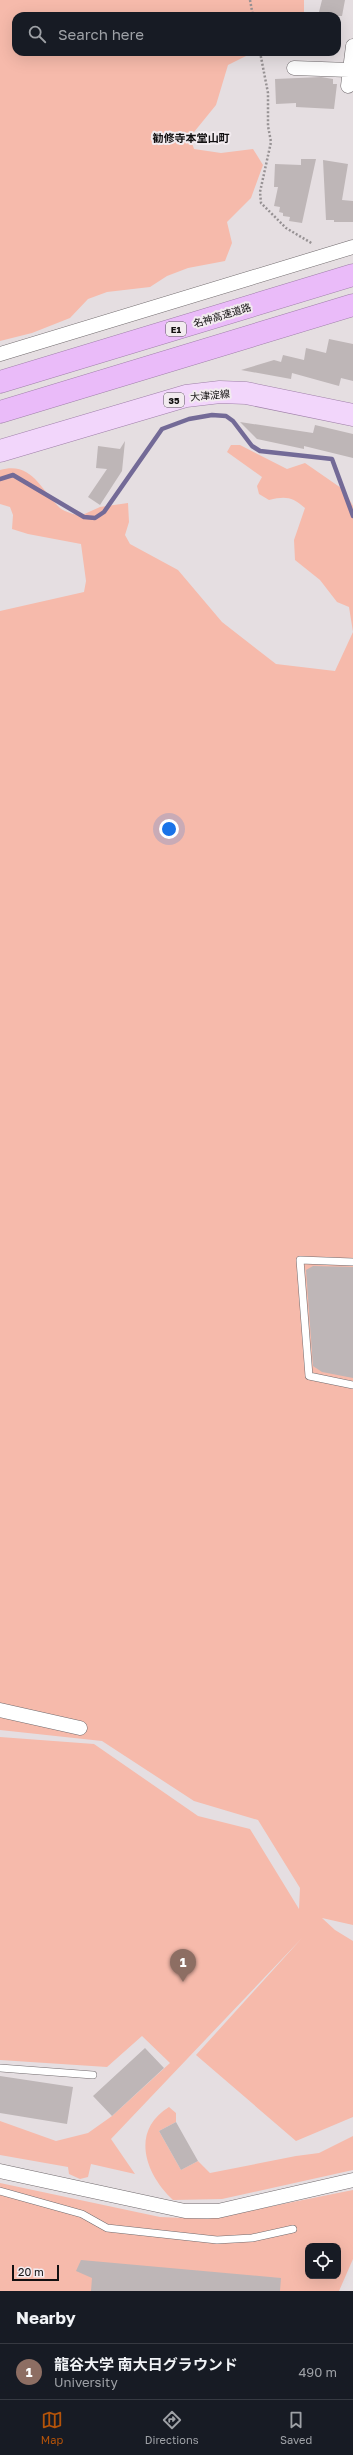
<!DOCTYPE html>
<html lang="en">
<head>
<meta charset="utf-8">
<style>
	body { margin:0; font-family:"Golos Text","Noto Sans JP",sans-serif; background:#242831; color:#f1f3f6 }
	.controls { position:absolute; right:12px; bottom:12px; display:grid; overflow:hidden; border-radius:8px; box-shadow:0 4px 16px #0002 }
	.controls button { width:36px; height:36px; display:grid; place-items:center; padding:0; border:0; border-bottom:1px solid #363941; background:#171b24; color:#f1f3f6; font:20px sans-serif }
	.scale { position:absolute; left:12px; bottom:10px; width:47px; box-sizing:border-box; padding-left:4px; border:2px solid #121011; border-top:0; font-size:11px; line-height:14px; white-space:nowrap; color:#121011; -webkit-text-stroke:3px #f2ebef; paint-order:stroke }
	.you { position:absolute; left:169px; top:829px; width:14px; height:14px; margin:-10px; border:3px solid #fff; border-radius:50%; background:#1a73e8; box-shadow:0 0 0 6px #1a73e833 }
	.badge { display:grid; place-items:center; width:26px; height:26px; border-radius:50%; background:#b45309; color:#fff; font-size:13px; font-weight:700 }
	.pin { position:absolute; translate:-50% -33px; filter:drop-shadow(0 1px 2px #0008) }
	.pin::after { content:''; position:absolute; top:21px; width:14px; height:12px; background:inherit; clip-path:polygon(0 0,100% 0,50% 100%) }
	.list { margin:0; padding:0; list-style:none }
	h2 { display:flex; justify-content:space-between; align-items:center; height:52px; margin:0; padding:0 16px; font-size:17px }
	h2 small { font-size:13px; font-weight:400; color:#9ea1a6 }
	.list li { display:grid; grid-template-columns:26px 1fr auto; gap:12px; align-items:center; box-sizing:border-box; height:56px; padding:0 16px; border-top:1px solid #363941 }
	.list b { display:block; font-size:15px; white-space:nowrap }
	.list p { margin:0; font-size:13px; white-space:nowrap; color:#9ea1a6 }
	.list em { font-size:13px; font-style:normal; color:#9ea1a6 }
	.icon { flex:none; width:22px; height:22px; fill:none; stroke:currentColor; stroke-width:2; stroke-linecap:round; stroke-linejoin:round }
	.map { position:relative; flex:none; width:353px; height:2291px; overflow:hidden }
	.search { position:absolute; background:#171b24; box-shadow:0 4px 16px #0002; left:12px; right:12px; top:12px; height:44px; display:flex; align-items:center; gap:10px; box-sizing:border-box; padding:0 14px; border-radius:12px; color:#9ea1a6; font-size:15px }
	.sheet { height:108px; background:#171b24 }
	nav { display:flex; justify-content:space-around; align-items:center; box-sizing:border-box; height:56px; border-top:1px solid #363941; background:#171b24; font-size:11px; color:#9ea1a6 }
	nav a { display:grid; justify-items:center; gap:2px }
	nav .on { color:#b45309 }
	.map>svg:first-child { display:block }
	.green { fill:#f6baab; fill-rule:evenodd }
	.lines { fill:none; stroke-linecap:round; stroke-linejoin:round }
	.stream { stroke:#736a97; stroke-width:4.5 }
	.building { fill:#beb6b7 }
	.lane-casing { stroke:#716b6e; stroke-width:8 }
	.street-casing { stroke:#716b6e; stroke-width:15 }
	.primary-casing { stroke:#9e7fa8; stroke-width:23 }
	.highway-casing { stroke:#9e7fa8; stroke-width:23 }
	.path { stroke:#979294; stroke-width:2.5; stroke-dasharray:2 2; stroke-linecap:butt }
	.lane { stroke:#fff; stroke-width:7 }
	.street { stroke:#fff; stroke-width:14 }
	.primary { stroke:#f2d6fb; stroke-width:22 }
	.highway { stroke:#eabbf9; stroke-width:22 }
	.labels { text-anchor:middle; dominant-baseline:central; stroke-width:4; stroke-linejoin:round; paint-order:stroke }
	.shield { fill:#f2ebef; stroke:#555254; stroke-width:1 }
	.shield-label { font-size:9px; font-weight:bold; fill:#121011 }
	.street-label { font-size:10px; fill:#121011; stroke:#f2ebef }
	.neighbourhood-label { font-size:11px; font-weight:bold; fill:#121011; stroke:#f2ebef }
</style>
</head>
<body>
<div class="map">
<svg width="353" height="2291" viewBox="0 0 353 2291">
	<rect width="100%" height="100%" fill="#e5dee1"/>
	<path class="green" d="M 0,0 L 304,0 L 304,16 L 16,16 L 16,52 L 254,52 L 228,65 L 216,105 L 190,137 L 194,149 L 221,153 L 253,149 L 263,165 L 251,198 L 227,222 L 232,243 L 225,261 L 188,268 L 167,276 L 150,287 L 107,292 L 88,299 L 70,318 L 32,333 L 0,341 Z
		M 231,445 L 240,445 L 287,469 L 305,463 L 344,490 L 353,506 L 353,1925 L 322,1918 L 335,1930 L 353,1941 L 353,2117 L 296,2141 L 196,2055 L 302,1938 L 111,2139 L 135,2174 L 91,2164 L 88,2177 L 80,2179 L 69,2174 L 68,2167 L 0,2155 L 0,2121 L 56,2141 L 88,2133 L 112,2116 L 170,2063 L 142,2036 L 107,2067 L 0,2060 L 0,1737 L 94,1744 L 198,1816 L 250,1829 L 299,1909 L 300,1888 L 258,1820 L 194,1801 L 102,1741 L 0,1730 L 0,611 L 84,592 L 86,581 L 81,544 L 28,534 L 12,529 L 13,515 L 10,507 L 0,504 L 0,470 C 32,461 40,489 60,508 C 65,512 74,514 80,516 L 100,507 L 128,503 L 129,522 L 125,535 L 130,544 L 178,570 L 222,622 L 276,664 L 335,671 L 353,632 L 349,607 L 337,602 L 320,580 L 295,560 L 294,540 L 305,508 C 292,497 286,496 269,500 L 259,494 L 257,486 L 262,477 L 227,452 Z
		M 169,2107 L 176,2113 L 176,2122 L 159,2131 L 181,2170 L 198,2161 L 210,2173 L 296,2156 L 319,2153 L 353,2136 L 353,2170 L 222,2199 L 173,2200 C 145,2174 130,2131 169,2107 Z
		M 0,2183 L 160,2217 L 208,2219 L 353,2190 L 353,2259 L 339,2291 L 0,2291 ZM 308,2246 L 338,2246 L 338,2276 L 308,2276 Z"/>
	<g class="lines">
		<path class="stream" d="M 0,479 L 13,475 L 84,517 L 95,518 L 104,512 L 162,429 L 189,419 L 212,415 L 226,416 L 233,421 L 252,446 L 260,451 L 332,459 L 353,516"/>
	</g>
	<path class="building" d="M 322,0 L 345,0 L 342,16 L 318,16 Z
		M 321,77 L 333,79 L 333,84 L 337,84 L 334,109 L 296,107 L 296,103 L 276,104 L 275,79 Z
		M 301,159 L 316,159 L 302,223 L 289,221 L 290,217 L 283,216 L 283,213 L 279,212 L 280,207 L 274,206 L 278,187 L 274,187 L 275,164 L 301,165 Z
		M 323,160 L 348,164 L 342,200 L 353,201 L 353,222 L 334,222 L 334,220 L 326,220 Z
		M 329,339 L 353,344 L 353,381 L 341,378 L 339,386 L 292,373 L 291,379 L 241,370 L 274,360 L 281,362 L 283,355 L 304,360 L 306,348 L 326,353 Z
		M 240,422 L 313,433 L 315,425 L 353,434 L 353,458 L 304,446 L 304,449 L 257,439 Z
		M 125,441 L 122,471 L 100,505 L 88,497 L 107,469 L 96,468 L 98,446 L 120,449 Z
		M 313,1266 L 353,1267 L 353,1378 L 322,1372 L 313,1366 L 306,1270 Z
		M 145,2048 L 164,2068 L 112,2116 L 93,2096 Z
		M 0,2076 L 73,2087 L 67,2124 L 0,2113 Z
		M 176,2122 L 198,2161 L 181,2170 L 159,2131 Z
		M 81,2260 L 281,2278 L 280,2291 L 91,2291 L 92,2278 L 76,2271 Z"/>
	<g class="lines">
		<g class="lane-casing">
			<path id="lane" d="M 353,1262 L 300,1260 L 309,1376 L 353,1385
				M 0,2068 L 93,2075
				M 0,2191 L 82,2214 L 107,2228 L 217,2240 L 252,2238 L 293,2229"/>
		</g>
		<g class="street-casing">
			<path id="street" d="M 294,68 L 349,70
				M 348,86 L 353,46
				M 0,354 L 353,247
				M 0,1710 L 80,1728
				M 0,2171 L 185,2211 L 218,2211 L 353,2180"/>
		</g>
		<g class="primary-casing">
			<path id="primary" d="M 0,451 L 186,396 L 220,392 L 246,393 L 353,415"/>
		</g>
		<g class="highway-casing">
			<path id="highway" d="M 0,382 L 353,275
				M 0,412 L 353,305"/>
		</g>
		<path class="path" d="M 250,0 L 253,16
			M 260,52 L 268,93 L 268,126 L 271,142 L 260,192 L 261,203 L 286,228 L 313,244"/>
		<use href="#lane" class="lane"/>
		<use href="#street" class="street"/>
		<use href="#primary" class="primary"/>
		<use href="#highway" class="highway"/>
	</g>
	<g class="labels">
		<g class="shield">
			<rect x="166" y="322" width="20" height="14" rx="3"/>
			<rect x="164" y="393" width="20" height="14" rx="3"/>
		</g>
		<g class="shield-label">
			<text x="176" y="329">E1</text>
			<text x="174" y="400">35</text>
		</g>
		<g class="street-label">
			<text transform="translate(222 315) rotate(-17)">名神高速道路</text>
			<text transform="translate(210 395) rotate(-5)">大津淀線</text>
		</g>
		<g class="neighbourhood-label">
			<text x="191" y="137">勧修寺本堂山町</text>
		</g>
	</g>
</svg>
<div class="controls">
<button><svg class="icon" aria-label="locate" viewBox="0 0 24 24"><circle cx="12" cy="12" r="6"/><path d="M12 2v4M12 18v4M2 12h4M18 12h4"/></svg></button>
</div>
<div class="scale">20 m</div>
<div class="you"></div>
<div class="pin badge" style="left:183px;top:1982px;background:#8d6e63">1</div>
<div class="search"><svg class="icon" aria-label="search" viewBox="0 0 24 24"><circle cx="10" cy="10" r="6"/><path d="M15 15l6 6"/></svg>Search here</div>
</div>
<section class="sheet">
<h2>Nearby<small></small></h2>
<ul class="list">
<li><span class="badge" style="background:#8d6e63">1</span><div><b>龍谷大学 南大日グラウンド</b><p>University</p></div><em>490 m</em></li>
</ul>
</section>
<nav>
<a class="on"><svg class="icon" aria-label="map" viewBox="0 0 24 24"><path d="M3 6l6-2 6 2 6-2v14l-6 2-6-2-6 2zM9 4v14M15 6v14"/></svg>Map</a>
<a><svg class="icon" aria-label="directions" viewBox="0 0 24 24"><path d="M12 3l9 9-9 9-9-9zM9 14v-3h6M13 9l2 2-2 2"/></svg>Directions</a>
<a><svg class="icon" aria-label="saved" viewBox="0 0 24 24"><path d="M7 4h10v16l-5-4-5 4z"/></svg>Saved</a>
</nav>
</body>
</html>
